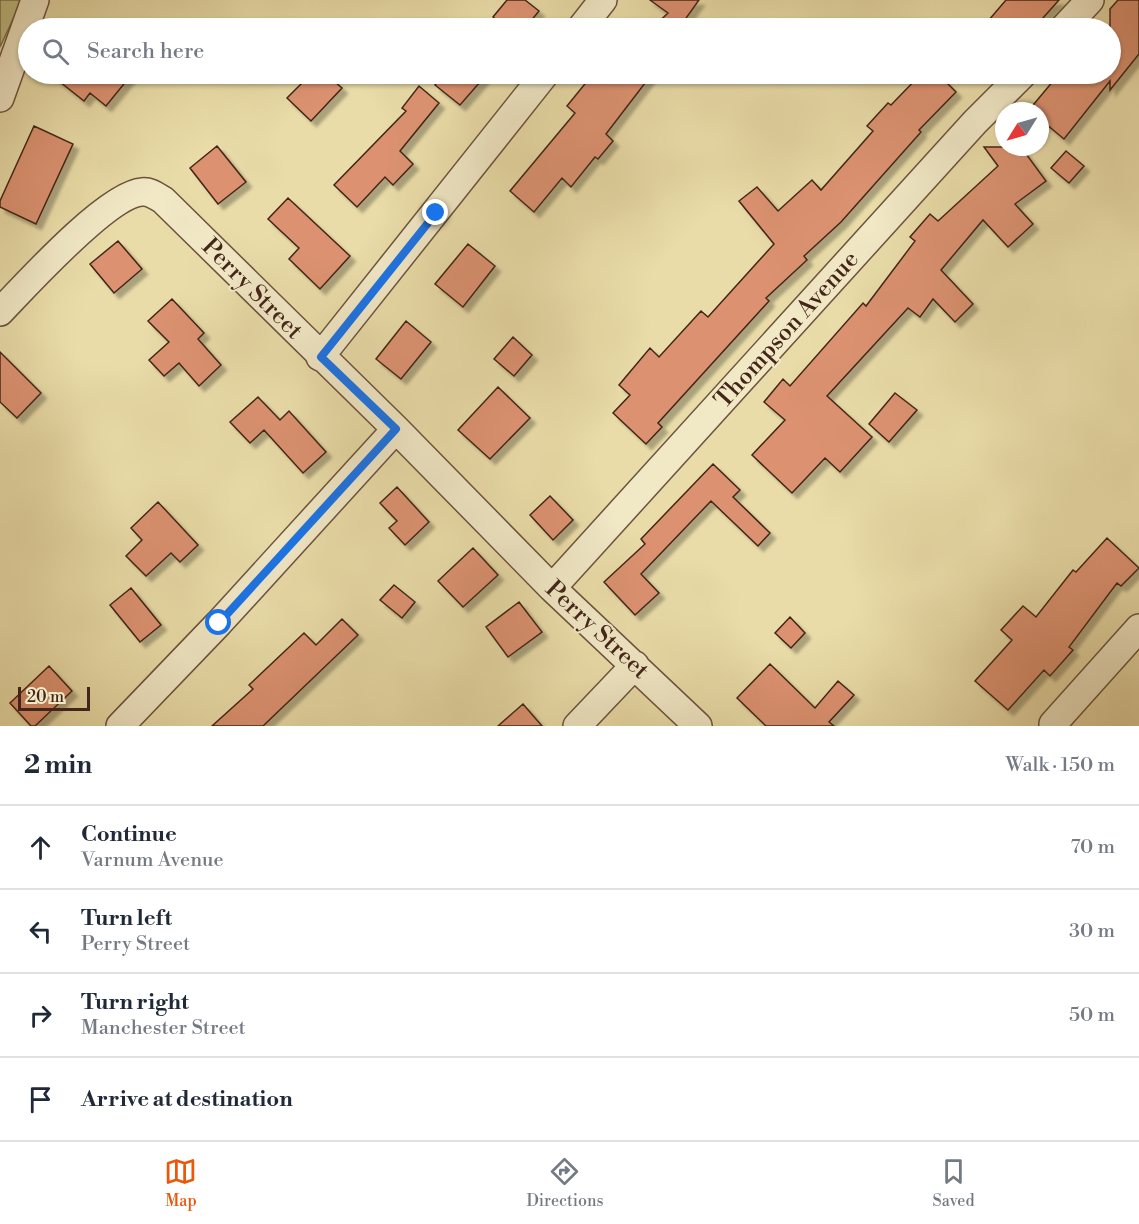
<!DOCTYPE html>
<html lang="en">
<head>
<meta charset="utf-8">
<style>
	body { margin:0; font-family:"Libre Bodoni",serif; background:#f6f6f7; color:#1f2937 }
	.compass { position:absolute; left:995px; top:102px; width:54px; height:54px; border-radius:50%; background:#fff; box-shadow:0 2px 4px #0004; rotate:233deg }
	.scale { position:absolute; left:18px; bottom:15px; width:72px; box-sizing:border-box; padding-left:6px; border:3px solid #432519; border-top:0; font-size:16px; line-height:21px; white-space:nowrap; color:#432519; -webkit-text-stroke:4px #f1e8c6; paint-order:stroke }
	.stop { position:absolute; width:18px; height:18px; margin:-14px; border:4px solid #1a73e8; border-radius:50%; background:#fff }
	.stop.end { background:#1a73e8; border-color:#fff; box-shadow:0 2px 6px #0008 }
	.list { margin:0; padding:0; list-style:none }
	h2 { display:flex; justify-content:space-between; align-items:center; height:78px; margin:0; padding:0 24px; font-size:26px }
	h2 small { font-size:20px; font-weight:400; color:#747a83 }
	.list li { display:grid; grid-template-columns:39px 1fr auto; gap:18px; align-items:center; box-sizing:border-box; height:84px; padding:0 24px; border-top:2px solid #e0e1e3 }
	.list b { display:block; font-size:22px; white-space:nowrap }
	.list p { margin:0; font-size:20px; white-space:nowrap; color:#747a83 }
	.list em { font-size:20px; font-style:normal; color:#747a83 }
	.icon { flex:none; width:33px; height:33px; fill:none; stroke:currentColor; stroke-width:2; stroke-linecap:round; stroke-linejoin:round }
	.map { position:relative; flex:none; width:1139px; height:726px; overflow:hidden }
	.search { position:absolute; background:#fff; box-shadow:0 2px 4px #0004; left:18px; right:18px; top:18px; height:66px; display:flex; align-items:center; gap:15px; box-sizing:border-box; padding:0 21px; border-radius:33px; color:#747a83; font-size:22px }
	.sheet { height:414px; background:#fff }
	nav { display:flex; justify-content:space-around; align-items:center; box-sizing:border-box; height:84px; border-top:2px solid #e0e1e3; background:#fff; font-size:16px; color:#747a83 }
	nav a { display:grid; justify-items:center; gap:3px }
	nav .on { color:#ea580c }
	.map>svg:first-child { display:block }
	.green { fill:#bebe83; stroke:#80724e; stroke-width:1.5 }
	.building { fill:#dc9271; stroke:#432519; stroke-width:1.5; filter:url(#shadow) }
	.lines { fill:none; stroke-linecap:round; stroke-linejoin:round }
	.minor-casing { stroke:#6c533d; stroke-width:30 }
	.minor { stroke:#f1e8c6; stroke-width:27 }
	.route { stroke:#1a73e8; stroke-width:8 }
	.labels { text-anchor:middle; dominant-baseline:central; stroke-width:4.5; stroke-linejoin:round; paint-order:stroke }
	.street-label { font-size:24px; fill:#432519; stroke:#f1e8c6 }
</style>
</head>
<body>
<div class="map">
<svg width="1139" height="726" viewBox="0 0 1139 726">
	<defs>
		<filter id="shadow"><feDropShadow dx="5.5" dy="5.5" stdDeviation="1.5" flood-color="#0004"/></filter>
	</defs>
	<rect width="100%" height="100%" fill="#e9dca8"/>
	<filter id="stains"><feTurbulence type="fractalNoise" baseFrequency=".00333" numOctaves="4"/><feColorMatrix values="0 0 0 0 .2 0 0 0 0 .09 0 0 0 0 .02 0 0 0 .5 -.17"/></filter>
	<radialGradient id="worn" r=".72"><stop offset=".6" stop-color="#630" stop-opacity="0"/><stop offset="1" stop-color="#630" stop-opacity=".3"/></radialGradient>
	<path class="green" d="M 0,0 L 22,0 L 0,47 Z"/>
	<path class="building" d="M 507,0 L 525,0 L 539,11 L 525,28 L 507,28 L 493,17 Z
		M 650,0 L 699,0 L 679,28 L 652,28 L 668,13 Z
		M 1006,0 L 1059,0 L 1034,28 L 982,28 Z
		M 1118,0 L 1139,0 L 1139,54 L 1110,90 L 1110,81 L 1064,139 L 1040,119 L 1040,111 L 1029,110 L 1059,74 L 1110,74 L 1110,9 Z
		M 50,74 L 132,74 L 106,106 L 90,93 L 84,101 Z
		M 311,74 L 326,74 L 342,88 L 311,121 L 287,98 Z
		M 445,74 L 487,74 L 460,105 L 435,85 Z
		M 593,74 L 652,74 L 606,134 L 613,141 L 598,159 L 595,157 L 571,187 L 562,178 L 534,212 L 510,191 L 575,113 L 567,106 Z
		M 921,74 L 938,74 L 956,92 L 919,130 L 921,132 L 841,222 L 804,256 L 807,260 L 766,298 L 769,301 L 658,423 L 662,427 L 646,444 L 613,413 L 630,395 L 619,385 L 650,348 L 659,357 L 701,311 L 708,317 L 774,244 L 739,201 L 757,187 L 778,211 L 812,180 L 821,190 L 873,131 L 867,126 L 888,103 L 891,105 Z
		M 419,86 L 439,103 L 400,151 L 413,164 L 393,185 L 385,177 L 357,207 L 334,185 L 406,111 L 402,108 Z
		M 34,126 L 73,144 L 36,224 L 0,207 L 0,201 Z
		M 217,146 L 246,182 L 218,204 L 190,168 Z
		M 984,147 L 1021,147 L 1046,181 L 1015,204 L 1033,224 L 1008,247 L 983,220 L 941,270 L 973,304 L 955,322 L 933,299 L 920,317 L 908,308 L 827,396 L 872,437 L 840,472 L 825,458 L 792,493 L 752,455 L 785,420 L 764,402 L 783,379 L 790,386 L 863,303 L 866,306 L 915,241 L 910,237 L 930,214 L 938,221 L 998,166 Z
		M 1066,151 L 1084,166 L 1069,183 L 1051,168 Z
		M 288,198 L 350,256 L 320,289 L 289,259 L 299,248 L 268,219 Z
		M 118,241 L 142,269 L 114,293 L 90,264 Z
		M 468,244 L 495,266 L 463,307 L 435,284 Z
		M 172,299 L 204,333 L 198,339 L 221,365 L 199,386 L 179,363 L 164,376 L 149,360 L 169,342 L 148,321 Z
		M 406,321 L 431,342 L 401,379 L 376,359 Z
		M 513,337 L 532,355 L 514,376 L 494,359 Z
		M 0,352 L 41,393 L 17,418 L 0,402 Z
		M 498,387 L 530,418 L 490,459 L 458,430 Z
		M 895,393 L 917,410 L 889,442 L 869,424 Z
		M 258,397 L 280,420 L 289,411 L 326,452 L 303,473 L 264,430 L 250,443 L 230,422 Z
		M 713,464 L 740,490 L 733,497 L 770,533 L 758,546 L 711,501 L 641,574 L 659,593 L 635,615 L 604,582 L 645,544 L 641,539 Z
		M 397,487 L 429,522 L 405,545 L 389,528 L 397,521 L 380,503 Z
		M 550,496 L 573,520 L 553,540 L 530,515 Z
		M 158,502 L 198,545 L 180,562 L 171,553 L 146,576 L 126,556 L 142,540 L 131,528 Z
		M 1107,538 L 1139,568 L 1121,586 L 1117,583 L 1069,647 L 1073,650 L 1050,676 L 1044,670 L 1008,710 L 975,681 L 1012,640 L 1001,630 L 1023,606 L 1036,617 L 1073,570 L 1076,572 Z
		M 473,548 L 498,575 L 463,607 L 438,581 Z
		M 394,585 L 415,602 L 402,618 L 380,600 Z
		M 131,588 L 161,625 L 140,642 L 110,605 Z
		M 519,602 L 542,632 L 508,657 L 486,627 Z
		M 790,617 L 805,633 L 791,648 L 775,633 Z
		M 342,619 L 358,635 L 263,726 L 212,726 L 253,689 L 249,685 L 304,633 L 316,645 Z
		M 770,664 L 815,708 L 838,681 L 854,695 L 829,722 L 834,726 L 766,726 L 737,698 Z
		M 49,666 L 72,691 L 35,726 L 31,726 L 10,703 Z
		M 523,704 L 542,726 L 498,726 Z"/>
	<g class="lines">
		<g class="minor-casing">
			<path id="minor" d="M 581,28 L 603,0
				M 1064,28 L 1090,0
				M 0,98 L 35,0
				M 0,312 C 25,286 108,194 142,192 C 150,191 156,196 163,200 L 396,429 L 552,588 L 698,726
				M 320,357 L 545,74
				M 552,588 L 975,122 L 1023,74
				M 1053,724 L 1139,628
				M 120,726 L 219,623 L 396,429
				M 577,726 L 635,665"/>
		</g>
		<use href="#minor" class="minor"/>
	</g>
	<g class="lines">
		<path class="route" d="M 219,623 L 396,429 L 321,357 L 436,213"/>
	</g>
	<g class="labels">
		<g class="street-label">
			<text transform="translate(252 289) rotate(45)">Perry Street</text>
			<text transform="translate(787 330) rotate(-48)">Thompson Avenue</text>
			<text transform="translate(597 630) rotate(43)">Perry Street</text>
		</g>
	</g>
	<rect width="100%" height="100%" filter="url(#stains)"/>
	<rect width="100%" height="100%" fill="url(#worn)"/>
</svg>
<svg class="compass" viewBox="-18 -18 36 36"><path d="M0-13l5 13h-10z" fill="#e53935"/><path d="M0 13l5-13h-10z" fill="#747a83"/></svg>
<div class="scale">20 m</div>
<div class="stop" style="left:219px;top:623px"></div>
<div class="stop end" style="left:436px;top:213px"></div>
<div class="search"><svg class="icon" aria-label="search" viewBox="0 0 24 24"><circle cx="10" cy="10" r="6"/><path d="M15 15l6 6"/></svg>Search here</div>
</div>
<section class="sheet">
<h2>2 min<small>Walk · 150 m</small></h2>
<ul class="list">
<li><svg class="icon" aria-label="ahead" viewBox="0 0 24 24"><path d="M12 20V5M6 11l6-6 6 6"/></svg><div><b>Continue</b><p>Varnum Avenue</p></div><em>70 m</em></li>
<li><svg class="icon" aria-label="left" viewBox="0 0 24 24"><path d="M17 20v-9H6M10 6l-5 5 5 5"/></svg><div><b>Turn left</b><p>Perry Street</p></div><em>30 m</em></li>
<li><svg class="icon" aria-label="right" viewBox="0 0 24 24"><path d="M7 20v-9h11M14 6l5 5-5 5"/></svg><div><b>Turn right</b><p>Manchester Street</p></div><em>50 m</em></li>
<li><svg class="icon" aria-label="arrive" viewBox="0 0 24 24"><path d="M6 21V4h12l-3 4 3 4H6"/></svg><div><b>Arrive at destination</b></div></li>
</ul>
</section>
<nav>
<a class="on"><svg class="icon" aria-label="map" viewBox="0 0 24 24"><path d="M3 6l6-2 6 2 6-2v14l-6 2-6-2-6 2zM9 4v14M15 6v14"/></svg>Map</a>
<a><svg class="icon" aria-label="directions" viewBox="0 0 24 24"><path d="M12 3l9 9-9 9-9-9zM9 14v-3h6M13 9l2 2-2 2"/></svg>Directions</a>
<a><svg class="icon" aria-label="saved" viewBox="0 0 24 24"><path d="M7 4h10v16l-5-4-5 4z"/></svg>Saved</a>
</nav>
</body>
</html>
